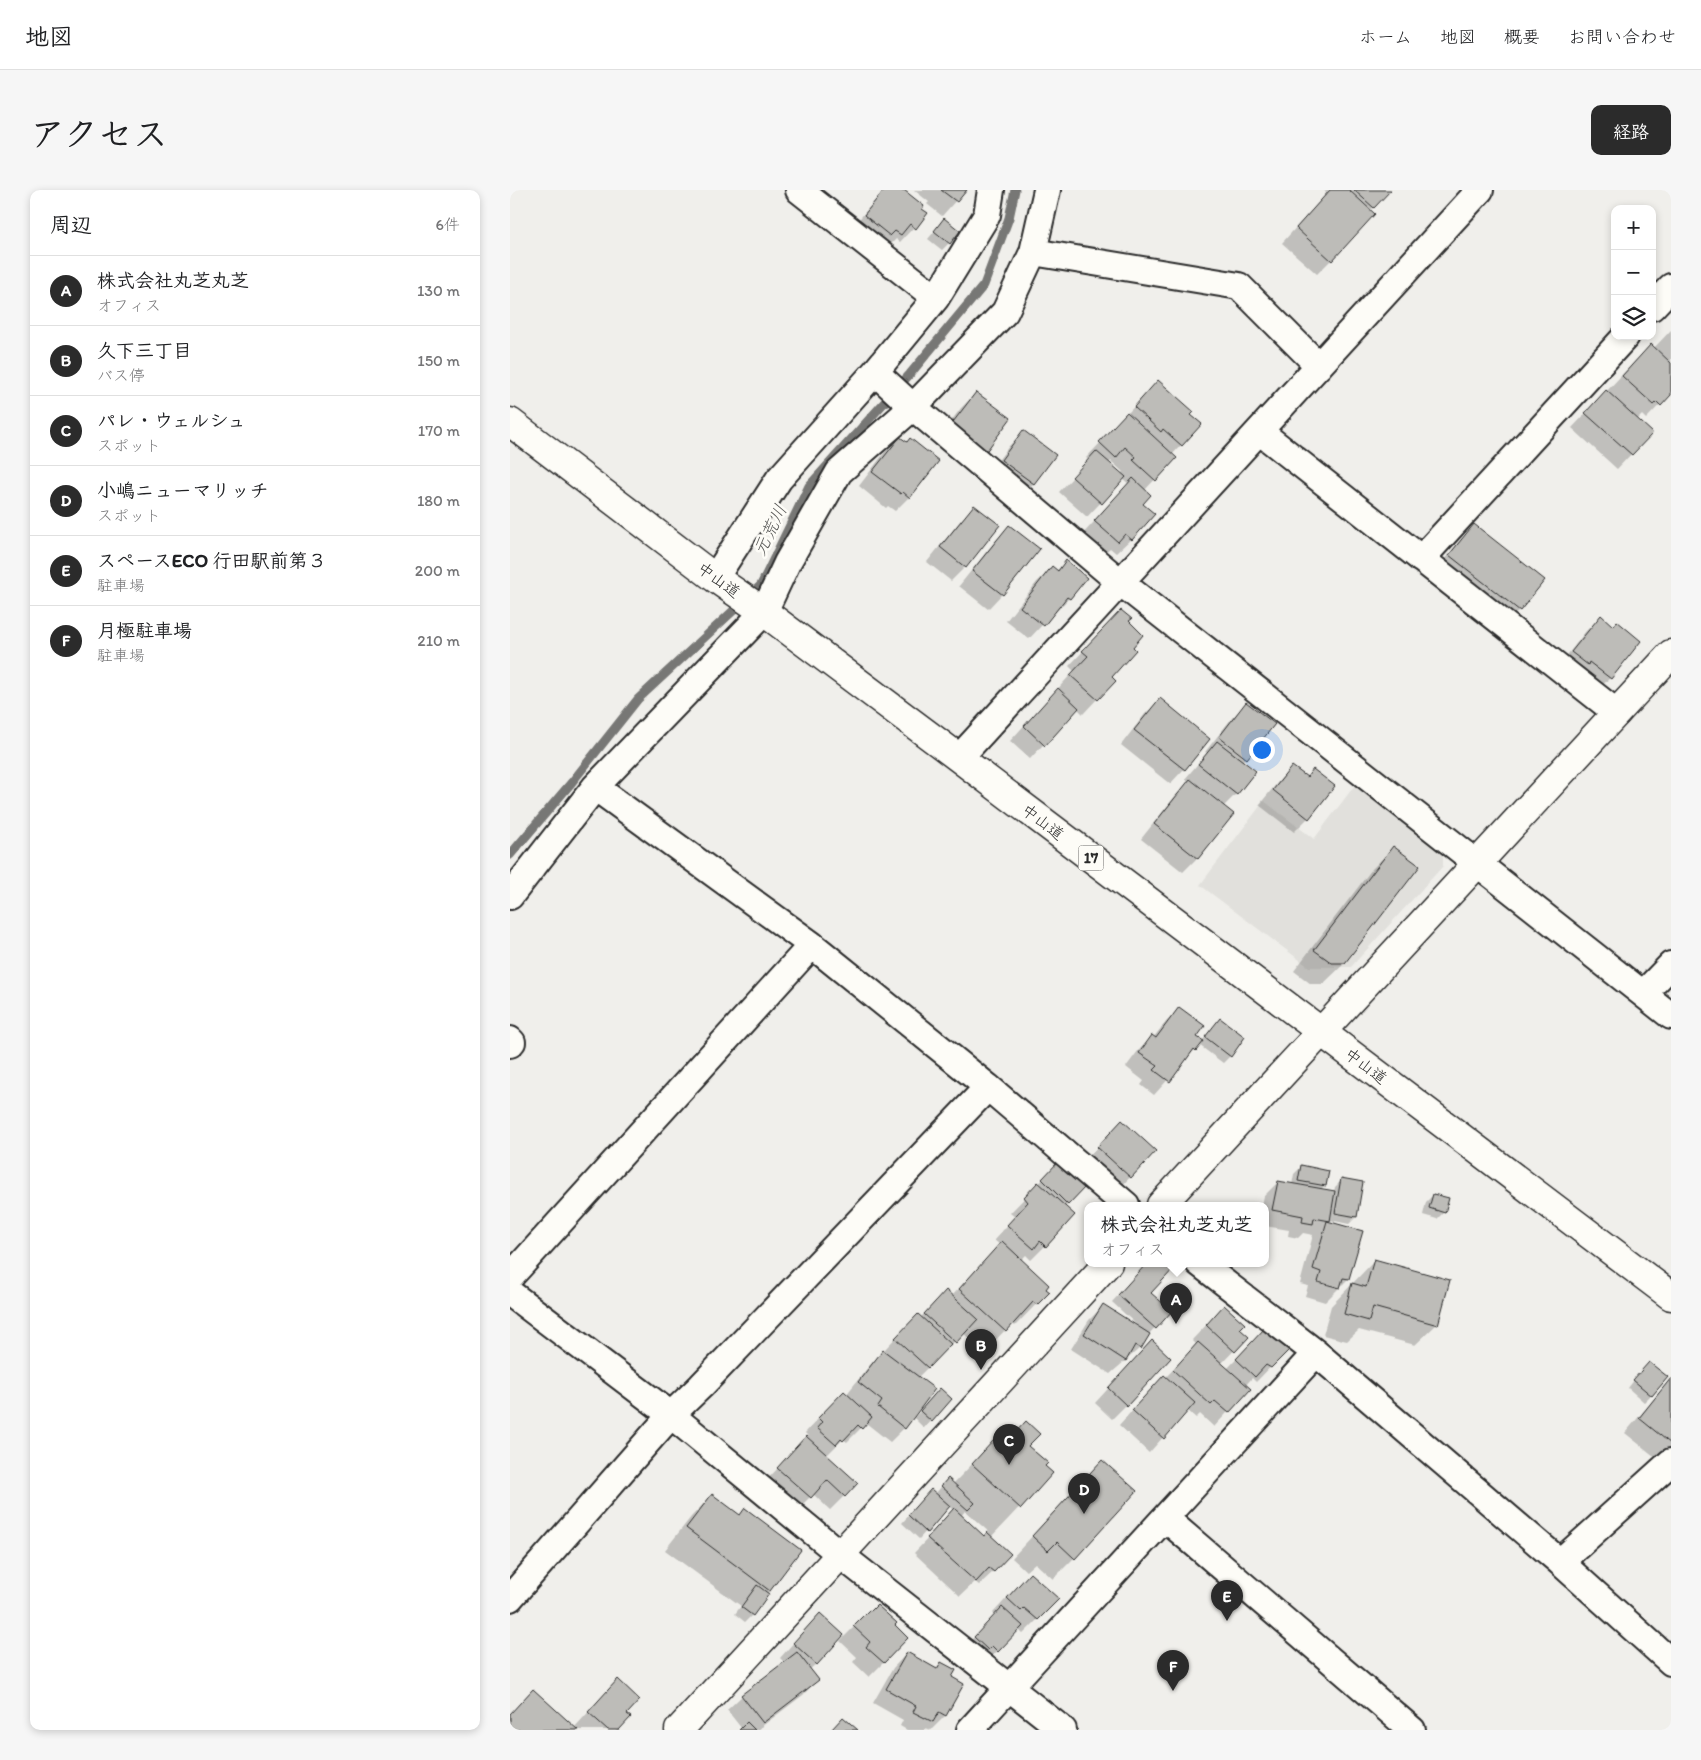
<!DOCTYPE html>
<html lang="ja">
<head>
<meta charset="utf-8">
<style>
	body { margin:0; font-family:Itim,"Klee One",sans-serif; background:#f6f6f6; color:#202124 }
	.controls { position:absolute; right:15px; top:15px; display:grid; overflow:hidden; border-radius:10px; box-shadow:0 2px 8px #0003 }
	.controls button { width:45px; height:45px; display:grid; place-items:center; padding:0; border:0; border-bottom:1px solid #e0e0e0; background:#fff; color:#202124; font:25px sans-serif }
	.you { position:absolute; left:751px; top:559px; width:18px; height:18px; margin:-12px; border:4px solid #fff; border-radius:50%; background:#1a73e8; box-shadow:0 0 0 8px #1a73e833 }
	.badge { display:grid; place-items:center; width:32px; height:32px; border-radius:50%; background:#2b2b2b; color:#fff; font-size:16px; font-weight:700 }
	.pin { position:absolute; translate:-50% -41px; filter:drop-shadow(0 1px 2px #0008) }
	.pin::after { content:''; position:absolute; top:26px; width:18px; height:15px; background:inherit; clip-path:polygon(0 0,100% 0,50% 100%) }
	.popup { position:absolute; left:574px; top:1012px; width:185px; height:65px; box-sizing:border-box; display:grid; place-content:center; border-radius:10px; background:#fff; filter:drop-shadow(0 1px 4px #0005); font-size:16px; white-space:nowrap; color:#757577 }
	.popup b { font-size:19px; color:#202124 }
	.popup::after { content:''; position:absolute; left:50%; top:100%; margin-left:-10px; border:10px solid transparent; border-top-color:#fff }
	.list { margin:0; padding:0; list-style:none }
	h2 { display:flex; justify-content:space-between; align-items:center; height:65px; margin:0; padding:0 20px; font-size:21px }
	h2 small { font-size:16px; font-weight:400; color:#757577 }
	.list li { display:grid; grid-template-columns:32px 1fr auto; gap:15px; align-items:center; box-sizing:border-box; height:70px; padding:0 20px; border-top:1px solid #e0e0e0 }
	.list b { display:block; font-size:19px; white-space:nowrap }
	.list p { margin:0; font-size:16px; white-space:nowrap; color:#757577 }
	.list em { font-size:16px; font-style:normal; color:#757577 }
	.icon { flex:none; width:28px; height:28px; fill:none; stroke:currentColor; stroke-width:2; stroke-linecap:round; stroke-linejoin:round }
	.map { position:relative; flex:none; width:1161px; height:1540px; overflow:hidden; border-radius:10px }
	header { display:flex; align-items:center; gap:30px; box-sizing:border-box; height:70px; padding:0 25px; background:#fff; border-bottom:1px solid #e0e0e0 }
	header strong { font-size:24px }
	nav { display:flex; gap:28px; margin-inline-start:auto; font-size:18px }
	.intro { display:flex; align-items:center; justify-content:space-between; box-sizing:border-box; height:120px; padding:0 30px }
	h1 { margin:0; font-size:35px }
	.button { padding:12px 22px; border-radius:10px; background:#2b2b2b; color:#fff; font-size:18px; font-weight:700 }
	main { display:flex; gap:30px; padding:0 30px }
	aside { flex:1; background:#fff; border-radius:10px; box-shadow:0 2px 8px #0003 }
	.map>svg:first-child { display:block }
	.built { fill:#e1e0dc }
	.shadow { fill:#0003; fill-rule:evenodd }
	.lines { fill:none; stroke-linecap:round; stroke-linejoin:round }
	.stream { stroke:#777775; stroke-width:9 }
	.building { fill:#bdbcb8; stroke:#2b2b2b }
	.street-casing { stroke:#2b2b2b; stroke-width:30 }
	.secondary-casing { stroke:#2b2b2b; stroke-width:31 }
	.highway-casing { stroke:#2b2b2b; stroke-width:31 }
	.street { stroke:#fdfcf7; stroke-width:26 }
	.secondary { stroke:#fdfcf7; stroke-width:28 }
	.highway { stroke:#fdfcf7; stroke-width:28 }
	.labels { text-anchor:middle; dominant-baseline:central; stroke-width:5; stroke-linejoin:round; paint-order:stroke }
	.shield { fill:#fdfcf7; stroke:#6a6a68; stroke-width:1 }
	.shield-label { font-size:15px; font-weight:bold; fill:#2b2b2b }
	.street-label { font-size:16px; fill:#2b2b2b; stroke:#fdfcf7 }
	.water-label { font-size:18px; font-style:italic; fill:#575756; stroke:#fdfcf7 }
</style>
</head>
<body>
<header>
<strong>地図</strong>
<nav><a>ホーム</a><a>地図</a><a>概要</a><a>お問い合わせ</a></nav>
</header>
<div class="intro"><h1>アクセス</h1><a class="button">経路</a></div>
<main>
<aside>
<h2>周辺<small>6件</small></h2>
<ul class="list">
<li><span class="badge">A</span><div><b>株式会社丸芝丸芝</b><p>オフィス</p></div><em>130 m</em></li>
<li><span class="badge">B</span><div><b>久下三丁目</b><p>バス停</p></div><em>150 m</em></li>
<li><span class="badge">C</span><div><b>パレ・ウェルシュ</b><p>スポット</p></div><em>170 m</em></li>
<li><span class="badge">D</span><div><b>小嶋ニューマリッチ</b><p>スポット</p></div><em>180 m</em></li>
<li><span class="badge">E</span><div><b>スペースECO 行田駅前第３</b><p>駐車場</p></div><em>200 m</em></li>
<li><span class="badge">F</span><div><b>月極駐車場</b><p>駐車場</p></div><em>210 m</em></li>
</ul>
</aside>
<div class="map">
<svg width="1161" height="1540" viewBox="0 0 1161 1540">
	<rect width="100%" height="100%" fill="#f0efeb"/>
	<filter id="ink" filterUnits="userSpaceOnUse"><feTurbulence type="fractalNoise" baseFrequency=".02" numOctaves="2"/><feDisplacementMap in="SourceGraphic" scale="10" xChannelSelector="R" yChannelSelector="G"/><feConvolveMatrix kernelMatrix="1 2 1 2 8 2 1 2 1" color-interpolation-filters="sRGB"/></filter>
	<g filter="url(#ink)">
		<path class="built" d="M 845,595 L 933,664 L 933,676 L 841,777 L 799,777 L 690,695 L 754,611 L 804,649 Z"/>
		<path class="shadow" d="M 374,0 L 392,0 L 410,19 L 416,24 L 390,52 L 386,49 L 376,59 L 340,40 Z
			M 404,0 L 455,0 L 432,26 L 417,14 L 419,12 Z
			M 814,0 L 879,0 L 860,21 L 821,70 L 807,84 L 772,53 L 817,3 Z
			M 434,30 L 439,53 L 432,60 L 418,49 Z
			M 1161,140 L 1161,203 L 1136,229 L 1132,225 L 1127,230 L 1141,243 L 1107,279 L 1062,238 L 1126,170 L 1143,159 Z
			M 466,203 L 499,229 L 426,251 L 451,218 Z
			M 634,206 L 679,225 L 690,234 L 662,265 L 665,268 L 634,301 L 621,349 L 606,363 L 600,358 L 592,365 L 571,346 L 619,294 L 613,289 L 577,327 L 549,302 L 579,270 L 576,268 ZM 601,271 L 613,282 L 610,284 L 599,273 Z
			M 513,242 L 545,265 L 523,294 L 508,308 L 477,285 L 499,256 Z
			M 390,248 L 399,307 L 385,321 L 378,316 L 376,318 L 349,296 L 375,262 Z
			M 465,316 L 455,377 L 441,391 L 417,372 L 450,331 Z
			M 964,336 L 1033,390 L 1009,420 L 995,434 L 926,380 L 950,350 Z
			M 499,337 L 492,404 L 478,419 L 449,396 L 485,351 Z
			M 556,372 L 559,408 L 545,423 L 544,422 L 519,449 L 496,431 L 527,392 L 542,378 L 546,381 Z
			M 1091,427 L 1103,437 L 1130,451 L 1100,488 L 1085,502 L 1048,477 L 1076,441 Z
			M 617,431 L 600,487 L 604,491 L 573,524 L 567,518 L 520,569 L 500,551 L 564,481 L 559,476 L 597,436 Z
			M 650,510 L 699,549 L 674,579 L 660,594 L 611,555 L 635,524 Z
			M 736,514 L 763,535 L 732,572 L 726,604 L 713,617 L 687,668 L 673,682 L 631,649 L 666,605 L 679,592 L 675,589 L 697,563 L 695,562 L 722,528 Z
			M 782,577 L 798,628 L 784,642 L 749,615 L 768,592 Z
			M 884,657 L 835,773 L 813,794 L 801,794 L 784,781 L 862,679 Z
			M 669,819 L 685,847 L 692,851 L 710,830 L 720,866 L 713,873 L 689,855 L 644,905 L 631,895 L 634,891 L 616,877 L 628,861 L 642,847 L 643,848 L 655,833 Z
			M 598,946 L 645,961 L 606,1002 L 574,972 Z
			M 548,974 L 575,996 L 555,1017 L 535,1056 L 521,1070 L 516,1065 L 511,1070 L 538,1102 L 505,1136 L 502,1133 L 474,1162 L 453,1143 L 407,1188 L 394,1238 L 380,1252 L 356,1233 L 337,1252 L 333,1249 L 316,1266 L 346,1293 L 334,1306 L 320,1320 L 303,1304 L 286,1321 L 254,1293 L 298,1246 L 295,1243 L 319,1217 L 336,1205 L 359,1176 L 393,1140 L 410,1128 L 422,1116 L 441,1107 L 490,1055 L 484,1050 L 505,1027 L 500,1023 Z
			M 791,977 L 815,995 L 810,1000 L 824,1002 L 825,997 L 832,990 L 846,1027 L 839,1034 L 819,1030 L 838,1089 L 815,1112 L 795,1106 L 798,1096 L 790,1094 L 803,1045 L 793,1043 L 788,1048 L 778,1046 L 779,1040 L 755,1036 L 755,1015 L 752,1015 L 754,1006 L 768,992 L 782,995 L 784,984 Z
			M 923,1005 L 934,1022 L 927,1029 L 913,1025 L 916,1012 Z
			M 865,1070 L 927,1134 L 905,1155 L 849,1140 L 837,1151 L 813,1145 L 821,1116 Z
			M 638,1073 L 660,1073 L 664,1077 L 639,1103 L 660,1121 L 638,1145 L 630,1158 L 600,1184 L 561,1159 L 579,1130 L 593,1116 L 628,1138 L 629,1137 L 602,1112 Z
			M 700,1131 L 728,1139 L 737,1147 L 711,1174 L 717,1179 L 741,1154 L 777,1160 L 746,1192 L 742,1188 L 735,1196 L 739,1199 L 704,1237 L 690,1224 L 686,1228 L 677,1220 L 639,1263 L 609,1235 L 640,1201 L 655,1188 L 687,1155 L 682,1150 Z
			M 628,1166 L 616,1215 L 602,1229 L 585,1213 Z
			M 1132,1180 L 1141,1205 L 1134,1212 L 1118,1198 Z
			M 1161,1189 L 1161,1258 L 1149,1270 L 1115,1243 Z
			M 424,1207 L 440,1209 L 414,1238 L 404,1228 Z
			M 494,1241 L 517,1256 L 541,1284 L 481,1347 L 484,1381 L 469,1395 L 465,1392 L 450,1406 L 404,1363 L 444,1321 L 439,1316 L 409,1349 L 392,1333 L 414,1308 L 425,1304 L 432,1296 L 443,1294 ZM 455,1321 L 479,1342 L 474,1347 L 451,1326 Z
			M 592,1271 L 564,1368 L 543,1389 L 525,1373 L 516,1381 L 502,1368 Z
			M 202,1305 L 229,1326 L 290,1360 L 242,1425 L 235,1432 L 225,1424 L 231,1416 L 155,1360 L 181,1327 Z
			M 506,1398 L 528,1429 L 513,1444 L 508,1439 L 473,1476 L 450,1462 L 485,1425 L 483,1423 Z
			M 359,1422 L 374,1472 L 359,1487 L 343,1472 L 347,1467 L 330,1451 Z
			M 296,1439 L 306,1474 L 299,1480 L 307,1490 L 293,1505 L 247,1540 L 230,1540 L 232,1539 L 217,1520 L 232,1506 L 275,1473 L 270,1468 Z
			M 397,1463 L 425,1479 L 431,1473 L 441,1488 L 453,1494 L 435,1526 L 421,1540 L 416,1538 L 414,1540 L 397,1540 L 390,1536 L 393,1530 L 363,1513 L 383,1478 Z
			M 94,1505 L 115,1525 L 107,1540 L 0,1540 L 0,1524 L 64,1538 Z"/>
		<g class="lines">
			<path class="stream" d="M 0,665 L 62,592 L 128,509 L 251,395 L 299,296 L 400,184 L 474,95 L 499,28 L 505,0"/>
		</g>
		<path class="building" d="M 374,0 L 394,0 L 414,16 L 412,19 L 418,23 L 406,39 L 400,34 L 391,45 L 385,41 L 380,46 L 354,25 Z
			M 431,0 L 457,0 L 447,12 Z
			M 820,0 L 839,0 L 865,24 L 822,71 L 786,38 Z
			M 844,0 L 881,0 L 864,18 Z
			M 434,28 L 450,41 L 440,54 L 424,41 Z
			M 1141,154 L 1161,173 L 1161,205 L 1151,216 L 1147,212 L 1144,215 L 1112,186 Z
			M 648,190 L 684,222 L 681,225 L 692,234 L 672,256 L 653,239 L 651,242 L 624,217 Z
			M 1096,200 L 1143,243 L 1122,265 L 1075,223 Z
			M 466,202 L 501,228 L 475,263 L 440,236 Z
			M 617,222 L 667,268 L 646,291 L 623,270 L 626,267 L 615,257 L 606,268 L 589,252 Z
			M 513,240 L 546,265 L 524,294 L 491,270 Z
			M 390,247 L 397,252 L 400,248 L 429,271 L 400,308 L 393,302 L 391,304 L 362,282 Z
			M 586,261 L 616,287 L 592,314 L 562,287 Z
			M 623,288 L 641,305 L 633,314 L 645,324 L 622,350 L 615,344 L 608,352 L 584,331 Z
			M 464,315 L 490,335 L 456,378 L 430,357 Z
			M 964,334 L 1035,390 L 1010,421 L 939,365 Z
			M 499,335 L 530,359 L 493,405 L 462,381 Z
			M 556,370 L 577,388 L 560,409 L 557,407 L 534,436 L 510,417 L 542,376 L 548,381 Z
			M 611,420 L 622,429 L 619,431 L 633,445 L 623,457 L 626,460 L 602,487 L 606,491 L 588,510 L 560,485 L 578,466 L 572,461 Z
			M 1091,425 L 1103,436 L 1107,431 L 1131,451 L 1101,489 L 1079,472 L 1078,475 L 1061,462 Z
			M 548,498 L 569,518 L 535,556 L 514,536 Z
			M 650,508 L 700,549 L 675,580 L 624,540 Z
			M 736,512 L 765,534 L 737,569 L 709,547 Z
			M 707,551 L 746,581 L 727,605 L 688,574 Z
			M 782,576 L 797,587 L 803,579 L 825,596 L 799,629 L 763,600 Z
			M 680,589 L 724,624 L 688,669 L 644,634 Z
			M 883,656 L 910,676 L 835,773 L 822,773 L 804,760 Z
			M 669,817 L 695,836 L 687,847 L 694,851 L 686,861 L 684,859 L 660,892 L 644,880 L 648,876 L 629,863 L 642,845 L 646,848 Z
			M 710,828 L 735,847 L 721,867 L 695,847 Z
			M 612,930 L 646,961 L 621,988 L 587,957 Z
			M 548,972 L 576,996 L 558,1015 L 532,989 Z
			M 791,975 L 819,981 L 816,996 L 788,991 Z
			M 831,988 L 853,992 L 847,1027 L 825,1023 Z
			M 768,991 L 825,1001 L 820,1031 L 804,1028 L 803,1034 L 792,1032 L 793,1026 L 762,1020 Z
			M 528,992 L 565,1025 L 536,1057 L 530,1051 L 524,1059 L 497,1035 L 518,1012 L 514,1007 Z
			M 923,1004 L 939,1008 L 935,1023 L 919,1018 Z
			M 817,1031 L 853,1041 L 839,1089 L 833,1088 L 830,1098 L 808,1092 L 811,1082 L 803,1079 Z
			M 492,1051 L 539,1095 L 536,1099 L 540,1102 L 527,1115 L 523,1112 L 496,1142 L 449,1099 Z
			M 864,1069 L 940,1090 L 928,1135 L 863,1117 L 859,1131 L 834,1124 L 842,1093 L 856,1097 Z
			M 637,1073 L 662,1073 L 666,1076 L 641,1103 L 662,1121 L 646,1139 L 608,1105 Z
			M 436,1100 L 468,1129 L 446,1153 L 414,1124 Z
			M 593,1114 L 640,1144 L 631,1159 L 625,1155 L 616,1171 L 574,1144 Z
			M 714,1115 L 735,1134 L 730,1139 L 739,1147 L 725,1162 L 696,1135 Z
			M 408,1124 L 441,1154 L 418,1178 L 385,1148 Z
			M 755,1138 L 779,1160 L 761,1178 L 756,1175 L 745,1187 L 726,1169 Z
			M 642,1150 L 661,1168 L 617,1216 L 598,1198 Z
			M 688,1152 L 741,1199 L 719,1223 L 705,1211 L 701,1215 L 663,1180 Z
			M 373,1160 L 425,1199 L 395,1239 L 368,1217 L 372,1211 L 348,1192 Z
			M 1139,1172 L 1158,1187 L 1142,1206 L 1123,1190 Z
			M 654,1185 L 685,1213 L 654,1249 L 622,1220 Z
			M 1161,1188 L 1161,1254 L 1129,1228 Z
			M 430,1198 L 442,1209 L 422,1232 L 410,1221 Z
			M 334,1201 L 362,1227 L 352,1239 L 348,1235 L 333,1251 L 331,1249 L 326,1255 L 307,1238 L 312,1232 L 308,1228 Z
			M 516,1231 L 530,1244 L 518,1256 L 538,1273 L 535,1276 L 543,1283 L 511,1319 L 462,1274 L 494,1239 L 502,1246 Z
			M 296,1246 L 348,1293 L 335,1307 L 317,1290 L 301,1308 L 267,1278 Z
			M 592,1270 L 627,1301 L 565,1369 L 547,1352 L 538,1361 L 522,1346 Z
			M 438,1288 L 465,1313 L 458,1320 L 431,1296 Z
			M 421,1299 L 440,1316 L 417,1343 L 398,1325 Z
			M 202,1304 L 230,1325 L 235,1318 L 291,1360 L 260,1401 L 176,1338 Z
			M 444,1318 L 474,1346 L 477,1342 L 501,1364 L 484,1382 L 479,1378 L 466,1392 L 417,1348 Z
			M 520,1383 L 549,1409 L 528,1430 L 514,1418 L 511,1421 L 497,1408 Z
			M 247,1395 L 259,1404 L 243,1426 L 231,1417 Z
			M 367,1415 L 387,1433 L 385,1435 L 398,1448 L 374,1473 L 356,1457 L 360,1452 L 343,1436 L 359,1420 L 361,1421 Z
			M 492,1417 L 513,1436 L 488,1462 L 482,1456 L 478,1460 L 464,1447 Z
			M 310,1423 L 334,1445 L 307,1475 L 283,1453 Z
			M 287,1462 L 309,1490 L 253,1533 L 231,1505 Z
			M 397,1462 L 427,1479 L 431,1472 L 446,1480 L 442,1487 L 454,1494 L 436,1526 L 429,1522 L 423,1532 L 403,1522 L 406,1516 L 376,1499 Z
			M 108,1489 L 130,1510 L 117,1524 L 121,1527 L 109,1540 L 98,1540 L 78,1522 Z
			M 23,1499 L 68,1540 L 4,1540 L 0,1537 L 0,1524 Z
			M 333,1527 L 348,1540 L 321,1540 Z
			M 237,1532 L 245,1540 L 229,1540 Z"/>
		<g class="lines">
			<g class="street-casing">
				<path id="street" d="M 289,0 L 426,108
					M 523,62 L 729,96 L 809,176
					M 1142,117 L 1161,97
					M 365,182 L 403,217 L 610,392 L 1161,826
					M 749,241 L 1107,523
					M 911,369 L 1116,146
					M 205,388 L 269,289 L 365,182 L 426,108 L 477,25 L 481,0
					M 449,568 L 970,0
					M 85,597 L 302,755 L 478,897 L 616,1015
					M 0,706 L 85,597 L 254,422 L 277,373 L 329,282 L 403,217 L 495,122 L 523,62 L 537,0
					M 1133,804 L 1161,775
					M 0,850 L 2,852 L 0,854
					M 689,1073 L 806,1163 L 1050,1372 L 1161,1472
					M 0,1087 L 302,755
					M 0,1103 L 161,1225 L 342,1374 L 553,1540
					M 655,1328 L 902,1540
					M 1050,1372 L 1161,1272
					M 0,1408 L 161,1225 L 191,1196 L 478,897
					M 460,1540 L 806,1163"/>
			</g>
			<g class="secondary-casing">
				<path id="secondary" d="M 651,1015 L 1161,464
					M 169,1540 L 598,1073"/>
			</g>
			<g class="highway-casing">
				<path id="highway" d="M 0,232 L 205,388 L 254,422 L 449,568 L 1161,1106"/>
			</g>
			<use href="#street" class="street"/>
			<use href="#secondary" class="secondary"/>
			<use href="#highway" class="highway"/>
		</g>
	</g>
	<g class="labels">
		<rect class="shield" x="568.5" y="655.5" width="25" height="25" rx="4"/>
		<g class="shield-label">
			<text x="581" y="668">17</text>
		</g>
		<g class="street-label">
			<text transform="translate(209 390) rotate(36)">中山道</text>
			<text transform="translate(533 632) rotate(37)">中山道</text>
			<text transform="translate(856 876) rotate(37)">中山道</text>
		</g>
		<g class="water-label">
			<text transform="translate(260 340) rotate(-64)">元荒川</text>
		</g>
	</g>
</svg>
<div class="controls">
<button>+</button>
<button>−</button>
<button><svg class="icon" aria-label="layers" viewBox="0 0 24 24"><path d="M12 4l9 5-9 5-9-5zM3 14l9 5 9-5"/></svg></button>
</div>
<div class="you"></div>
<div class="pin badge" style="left:666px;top:1134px">A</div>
<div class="popup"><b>株式会社丸芝丸芝</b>オフィス</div>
<div class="pin badge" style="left:471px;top:1180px">B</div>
<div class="pin badge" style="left:499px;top:1275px">C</div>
<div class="pin badge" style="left:574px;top:1324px">D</div>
<div class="pin badge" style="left:717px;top:1431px">E</div>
<div class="pin badge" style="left:663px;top:1501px">F</div>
</div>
</main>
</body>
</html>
